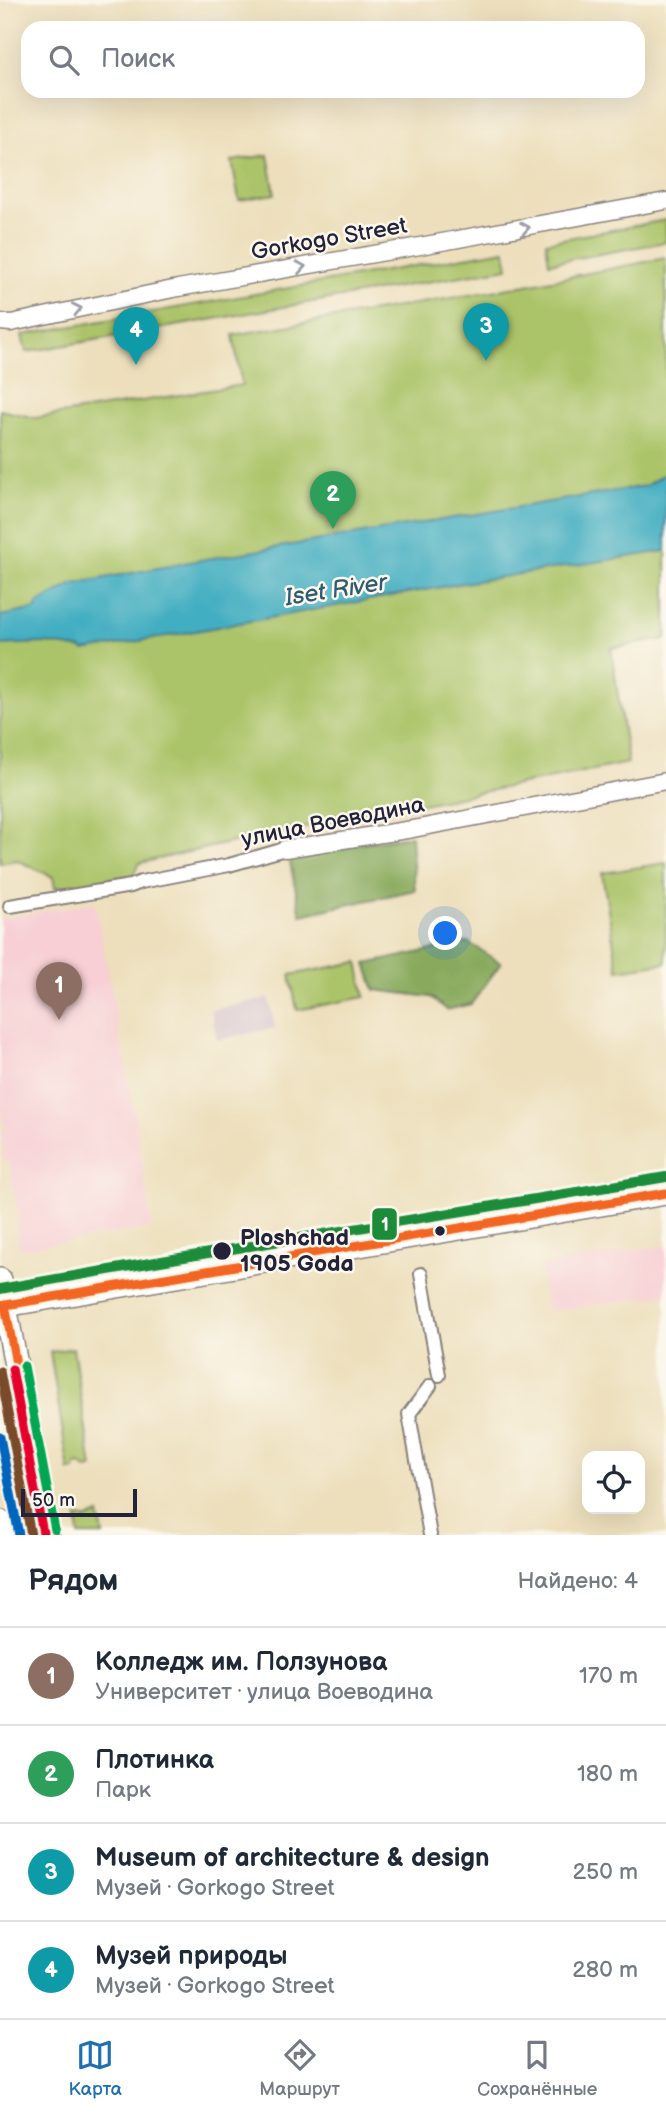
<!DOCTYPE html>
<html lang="ru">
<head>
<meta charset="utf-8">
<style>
	body { margin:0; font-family:"Balsamiq Sans",sans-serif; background:#f2f2f3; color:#1f2937 }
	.controls { position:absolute; right:21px; bottom:21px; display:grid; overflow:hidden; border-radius:14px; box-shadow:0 7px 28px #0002 }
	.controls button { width:63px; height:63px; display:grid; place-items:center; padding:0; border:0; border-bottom:2px solid #e0e1e3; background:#fff; color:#1f2937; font:35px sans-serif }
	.scale { position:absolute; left:21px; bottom:18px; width:116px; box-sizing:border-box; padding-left:7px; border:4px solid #22223b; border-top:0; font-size:19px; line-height:24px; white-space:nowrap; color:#22223b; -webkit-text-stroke:5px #fbf7ec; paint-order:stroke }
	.you { position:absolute; left:446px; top:934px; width:24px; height:24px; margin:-18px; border:5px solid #fff; border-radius:50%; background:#1a73e8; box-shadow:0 0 0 10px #1a73e833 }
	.badge { display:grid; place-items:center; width:46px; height:46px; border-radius:50%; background:#1f6fb2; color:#fff; font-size:23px; font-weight:700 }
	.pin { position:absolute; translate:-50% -58px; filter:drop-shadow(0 2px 4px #0008) }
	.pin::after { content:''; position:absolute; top:37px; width:24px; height:21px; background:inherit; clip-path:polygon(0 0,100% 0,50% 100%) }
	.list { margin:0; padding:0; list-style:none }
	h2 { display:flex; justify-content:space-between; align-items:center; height:91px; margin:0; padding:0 28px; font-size:30px }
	h2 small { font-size:23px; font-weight:400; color:#747a83 }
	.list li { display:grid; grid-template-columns:46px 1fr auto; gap:21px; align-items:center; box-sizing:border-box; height:98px; padding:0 28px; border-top:2px solid #e0e1e3 }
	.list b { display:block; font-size:26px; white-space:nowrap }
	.list p { margin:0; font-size:23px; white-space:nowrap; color:#747a83 }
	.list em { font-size:23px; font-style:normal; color:#747a83 }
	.icon { flex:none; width:38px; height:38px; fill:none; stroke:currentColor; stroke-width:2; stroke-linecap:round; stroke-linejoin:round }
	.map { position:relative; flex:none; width:666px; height:1535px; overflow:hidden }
	.search { position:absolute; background:#fff; box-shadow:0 7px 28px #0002; left:21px; right:21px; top:21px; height:77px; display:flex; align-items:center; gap:18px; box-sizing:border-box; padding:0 24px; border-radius:21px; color:#747a83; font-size:26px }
	.sheet { height:483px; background:#fff }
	nav { display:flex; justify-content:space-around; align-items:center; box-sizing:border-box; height:98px; border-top:2px solid #e0e1e3; background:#fff; font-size:19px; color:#747a83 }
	nav a { display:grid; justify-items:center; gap:4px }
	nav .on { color:#1f6fb2 }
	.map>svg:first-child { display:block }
	.built { fill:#f7cfd4 }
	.industrial { fill:#d2bdc8 }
	.green { fill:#acc469; stroke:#677352; stroke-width:2 }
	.forest { fill:#89aa5d; stroke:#56664c; stroke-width:2 }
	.water { fill:#43aec1; stroke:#32687e; stroke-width:2 }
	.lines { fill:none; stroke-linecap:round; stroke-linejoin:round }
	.pedestrian-casing { stroke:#88807c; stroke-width:16 }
	.minor-casing { stroke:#88807c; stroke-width:19 }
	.secondary-casing { stroke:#88807c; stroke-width:26 }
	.pedestrian { stroke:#fff; stroke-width:12 }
	.minor { stroke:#fff; stroke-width:16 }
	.secondary { stroke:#fff; stroke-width:23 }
	.bus-1-casing { stroke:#fbf7ec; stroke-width:14 }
	.bus-1 { stroke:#f26522; stroke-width:9 }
	.tram-1-casing { stroke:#fbf7ec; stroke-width:14 }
	.tram-2-casing { stroke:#fbf7ec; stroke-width:14 }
	.tram-3-casing { stroke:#fbf7ec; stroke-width:14 }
	.tram-4-casing { stroke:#fbf7ec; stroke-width:14 }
	.tram-1 { stroke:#7a4b2a; stroke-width:9 }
	.tram-2 { stroke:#0065bd; stroke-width:9 }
	.tram-3 { stroke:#e4002b; stroke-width:9 }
	.tram-4 { stroke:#00a651; stroke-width:9 }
	.metro-1-casing { stroke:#fbf7ec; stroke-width:16 }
	.metro-1 { stroke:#1c8c3a; stroke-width:10 }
	.oneway { stroke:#9c9ca7 }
	.bus-dot { fill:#22223b; stroke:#fbf7ec; stroke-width:2.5 }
	.labels { text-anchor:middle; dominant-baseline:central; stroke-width:5; stroke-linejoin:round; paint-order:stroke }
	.street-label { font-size:23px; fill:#22223b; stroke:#fbf7ec }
	.stop-label { font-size:23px; font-weight:bold; fill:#22223b; stroke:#fbf7ec; text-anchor:start }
	.water-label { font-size:24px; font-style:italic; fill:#2f5a71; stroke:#fbf7ec }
	.line-badge { stroke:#fbf7ec; stroke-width:2.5 }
	.badge-label { font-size:19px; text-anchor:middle; font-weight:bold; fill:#fff }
</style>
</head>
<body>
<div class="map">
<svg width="666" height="1535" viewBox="0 0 666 1535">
	<rect width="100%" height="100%" fill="#fbf7ec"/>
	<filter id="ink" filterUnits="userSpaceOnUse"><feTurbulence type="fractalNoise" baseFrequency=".0143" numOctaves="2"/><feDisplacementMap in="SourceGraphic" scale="14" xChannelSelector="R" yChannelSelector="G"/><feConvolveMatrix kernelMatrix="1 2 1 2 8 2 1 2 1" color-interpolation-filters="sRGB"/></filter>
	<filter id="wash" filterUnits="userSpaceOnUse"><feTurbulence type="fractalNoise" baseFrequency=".00686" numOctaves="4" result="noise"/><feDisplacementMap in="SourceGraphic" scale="28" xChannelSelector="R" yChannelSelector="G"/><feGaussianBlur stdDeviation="1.57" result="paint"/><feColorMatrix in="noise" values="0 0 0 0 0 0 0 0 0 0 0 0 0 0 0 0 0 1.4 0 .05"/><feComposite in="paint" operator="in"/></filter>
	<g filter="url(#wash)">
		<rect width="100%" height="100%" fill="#eddfbc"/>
		<path class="built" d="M 95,902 L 134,1111 L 152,1228 L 19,1249 L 15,1223 L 19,1222 L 9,1161 L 4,1161 L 0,1134 L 0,1133 L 5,1131 L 0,1102 L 0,919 Z
			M 666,1245 L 666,1295 L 547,1311 L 540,1266 Z"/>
		<path class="industrial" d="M 269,998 L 275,1028 L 217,1040 L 211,1010 Z"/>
		<path class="green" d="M 268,155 L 275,194 L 239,200 L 232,161 Z
			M 666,220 L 666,242 L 549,263 L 546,242 Z
			M 505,250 L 508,268 L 26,352 L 22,335 Z
			M 666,258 L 666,639 L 611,648 L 628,763 L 233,842 L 140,863 L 133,875 L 55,888 L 53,877 L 17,860 L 0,863 L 0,410 L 36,418 L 242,385 L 233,335 L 516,287 Z
			M 666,863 L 666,963 L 618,970 L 602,873 Z
			M 358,962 L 365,997 L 297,1010 L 290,975 Z
			M 73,1348 L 92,1468 L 86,1469 L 81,1464 L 76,1465 L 75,1470 L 69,1471 L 50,1352 Z
			M 99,1514 L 103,1535 L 79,1535 L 77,1518 L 82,1517 L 85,1520 Z"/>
		<path class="forest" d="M 411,836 L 415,890 L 301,915 L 288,853 Z
			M 468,942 L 501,963 L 471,1004 L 447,1010 L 431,997 L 375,990 L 366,964 Z"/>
		<path class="water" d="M 666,473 L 666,551 L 470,582 L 84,651 L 82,649 L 45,643 L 0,645 L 0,616 L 36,609 L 37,604 L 73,584 L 200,560 L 645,486 Z"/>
	</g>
	<g filter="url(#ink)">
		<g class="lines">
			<g class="pedestrian-casing">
				<path id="pedestrian" d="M 10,906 L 131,886 L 141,882 L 229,865 L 285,849
					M 421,1274 L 439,1375
					M 430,1535 L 409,1414 L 430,1386"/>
			</g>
			<g class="minor-casing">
				<path id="minor" d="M 0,322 L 11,323 L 178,288 L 420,246 L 666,201
					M 285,849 L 413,829 L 666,781"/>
			</g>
			<g class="secondary-casing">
				<path id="secondary" d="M 0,1280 L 48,1535
					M 5,1305 L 666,1193
					M 0,1522 L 2,1535"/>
			</g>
			<use href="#pedestrian" class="pedestrian"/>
			<use href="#minor" class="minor"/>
			<use href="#secondary" class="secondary"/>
			<g class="bus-1-casing">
				<path id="bus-1" d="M 5,1305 L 48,1535
					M 0,1306 L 666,1193"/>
			</g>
			<use href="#bus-1" class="bus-1"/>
			<g class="tram-1-casing">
				<path id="tram-1" d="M 0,1371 L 31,1535"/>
			</g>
			<g class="tram-2-casing">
				<path id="tram-2" d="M 0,1437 L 19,1535"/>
			</g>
			<g class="tram-3-casing">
				<path id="tram-3" d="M 12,1369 L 43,1533"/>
			</g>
			<g class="tram-4-casing">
				<path id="tram-4" d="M 24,1366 L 55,1530"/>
			</g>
			<use href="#tram-1" class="tram-1"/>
			<use href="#tram-2" class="tram-2"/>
			<use href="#tram-3" class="tram-3"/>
			<use href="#tram-4" class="tram-4"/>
			<g class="metro-1-casing">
				<path id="metro-1" d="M 0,1289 C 222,1249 444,1215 666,1177"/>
			</g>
			<use href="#metro-1" class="metro-1"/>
		</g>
		<defs><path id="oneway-chevron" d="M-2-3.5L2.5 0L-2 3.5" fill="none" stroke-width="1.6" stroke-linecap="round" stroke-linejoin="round" transform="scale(1.75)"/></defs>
		<g class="oneway">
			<use href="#oneway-chevron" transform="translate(525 228) rotate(-10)"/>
			<use href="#oneway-chevron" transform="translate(301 267) rotate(-10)"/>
			<use href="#oneway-chevron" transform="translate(77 309) rotate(-12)"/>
		</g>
	</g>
	<g class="bus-dot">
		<circle cx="440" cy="1231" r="6"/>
		<circle cx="222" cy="1251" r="10"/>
	</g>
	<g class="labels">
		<g class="street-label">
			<text transform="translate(329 239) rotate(-10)">Gorkogo Street</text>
			<text transform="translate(333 822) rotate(-11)">улица Воеводина</text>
		</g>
		<g class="stop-label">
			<text x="240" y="1238">Ploshchad<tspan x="240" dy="26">1905 Goda</tspan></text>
		</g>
		<g class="water-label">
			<text transform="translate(336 590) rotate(-9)">Iset River</text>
		</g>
	</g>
	<rect class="line-badge" x="371" y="1207" width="27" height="34" rx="7" fill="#1c8c3a"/>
	<g class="badge-label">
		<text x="385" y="1231">1</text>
	</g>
</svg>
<div class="controls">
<button><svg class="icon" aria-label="locate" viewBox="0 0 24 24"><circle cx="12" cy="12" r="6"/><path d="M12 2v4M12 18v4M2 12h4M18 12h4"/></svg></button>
</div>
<div class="scale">50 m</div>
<div class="you"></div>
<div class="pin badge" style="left:59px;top:1020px;background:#8d6e63">1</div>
<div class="pin badge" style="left:333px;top:529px;background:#2e9e5b">2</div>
<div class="pin badge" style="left:486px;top:361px;background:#0f9aa8">3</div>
<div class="pin badge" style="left:136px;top:365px;background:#0f9aa8">4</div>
<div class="search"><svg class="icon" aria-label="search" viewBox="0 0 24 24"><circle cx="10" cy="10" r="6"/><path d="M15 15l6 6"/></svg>Поиск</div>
</div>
<section class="sheet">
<h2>Рядом<small>Найдено: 4</small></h2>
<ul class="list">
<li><span class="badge" style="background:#8d6e63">1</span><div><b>Колледж им. Ползунова</b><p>Университет · улица Воеводина</p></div><em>170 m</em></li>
<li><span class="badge" style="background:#2e9e5b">2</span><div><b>Плотинка</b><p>Парк</p></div><em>180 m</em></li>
<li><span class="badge" style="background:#0f9aa8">3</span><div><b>Museum of architecture &amp; design</b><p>Музей · Gorkogo Street</p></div><em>250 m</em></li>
<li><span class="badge" style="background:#0f9aa8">4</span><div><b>Музей природы</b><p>Музей · Gorkogo Street</p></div><em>280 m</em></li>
</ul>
</section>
<nav>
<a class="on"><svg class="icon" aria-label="map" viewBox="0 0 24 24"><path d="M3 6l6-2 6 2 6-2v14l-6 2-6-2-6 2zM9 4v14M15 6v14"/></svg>Карта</a>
<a><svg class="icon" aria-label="directions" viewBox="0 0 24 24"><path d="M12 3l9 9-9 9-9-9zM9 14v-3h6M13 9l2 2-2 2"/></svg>Маршрут</a>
<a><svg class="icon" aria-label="saved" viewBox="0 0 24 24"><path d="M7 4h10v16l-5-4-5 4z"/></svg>Сохранённые</a>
</nav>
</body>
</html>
